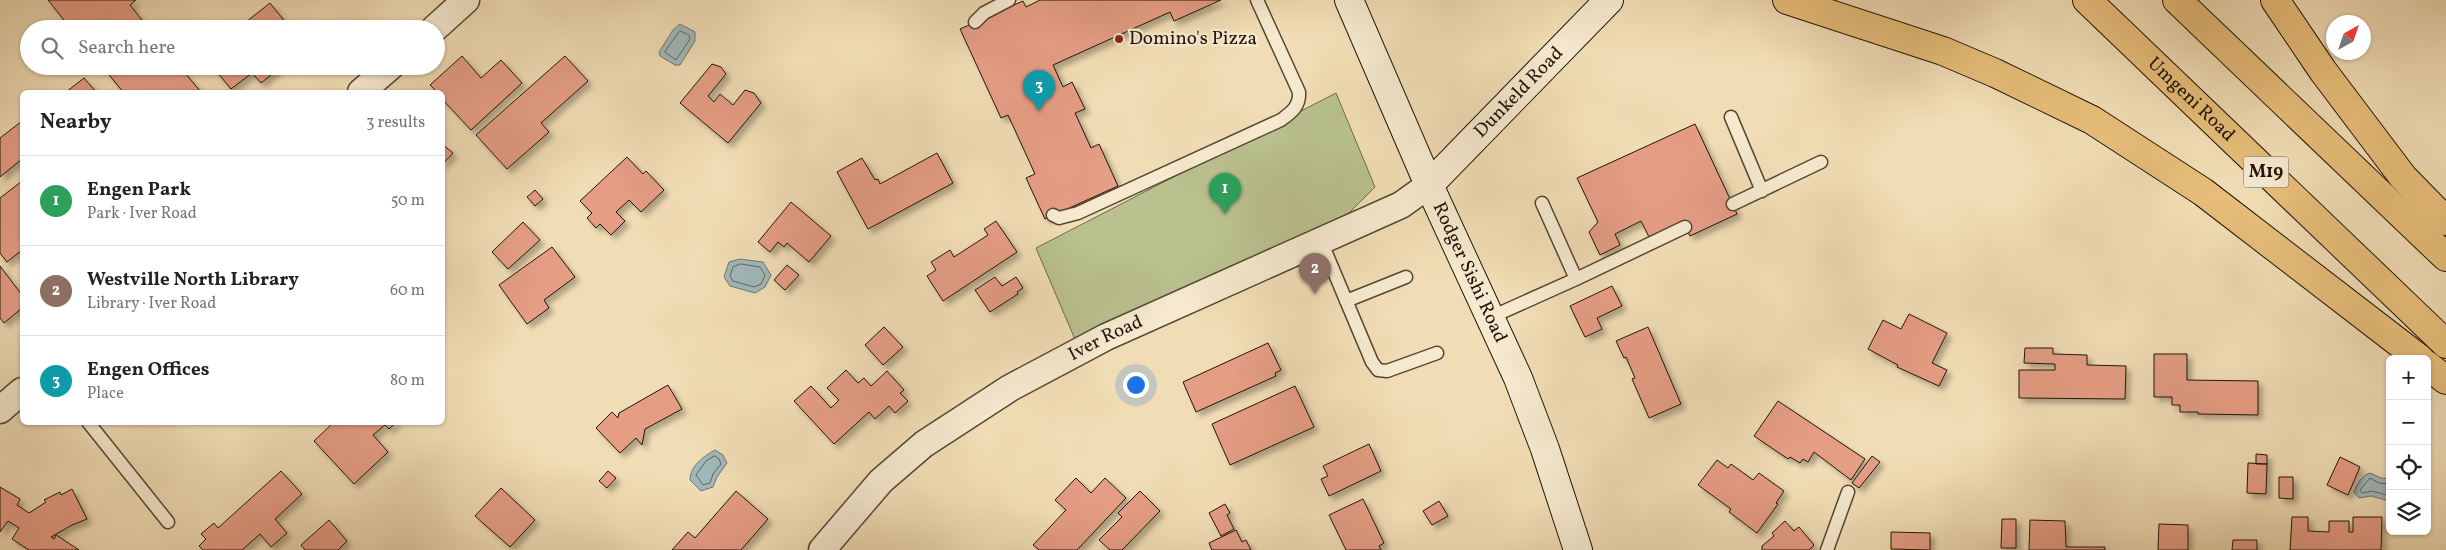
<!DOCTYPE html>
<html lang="en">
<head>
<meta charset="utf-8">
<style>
	body { margin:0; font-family:Vollkorn,serif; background:#f2f2f2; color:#222 }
	.controls { position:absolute; right:15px; bottom:15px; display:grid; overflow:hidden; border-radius:8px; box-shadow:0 1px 4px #0004 }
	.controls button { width:45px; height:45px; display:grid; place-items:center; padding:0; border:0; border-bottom:1px solid #e0e0e0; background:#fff; color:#222; font:25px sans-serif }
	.compass { position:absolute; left:2326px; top:15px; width:45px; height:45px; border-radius:50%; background:#fff; box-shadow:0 1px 4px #0004; rotate:40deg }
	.you { position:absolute; left:1135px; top:384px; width:18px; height:18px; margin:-12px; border:4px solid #fff; border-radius:50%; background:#1a73e8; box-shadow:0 0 0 8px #1a73e833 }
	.badge { display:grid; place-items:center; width:32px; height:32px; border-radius:50%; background:#111827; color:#fff; font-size:16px; font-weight:700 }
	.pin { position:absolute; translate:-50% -41px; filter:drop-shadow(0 1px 2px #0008) }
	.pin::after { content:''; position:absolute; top:26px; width:18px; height:15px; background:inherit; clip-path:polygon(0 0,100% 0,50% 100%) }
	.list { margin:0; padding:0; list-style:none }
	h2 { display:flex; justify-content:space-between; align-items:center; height:65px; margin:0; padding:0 20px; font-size:21px }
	h2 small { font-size:16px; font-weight:400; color:#767676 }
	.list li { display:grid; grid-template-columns:32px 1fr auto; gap:15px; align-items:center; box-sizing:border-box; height:90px; padding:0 20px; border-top:1px solid #e0e0e0 }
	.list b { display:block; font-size:19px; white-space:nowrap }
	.list p { margin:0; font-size:16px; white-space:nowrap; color:#767676 }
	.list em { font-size:16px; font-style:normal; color:#767676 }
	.icon { flex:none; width:28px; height:28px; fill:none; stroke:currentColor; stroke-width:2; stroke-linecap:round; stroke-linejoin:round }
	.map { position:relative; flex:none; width:2446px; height:550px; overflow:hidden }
	.search { position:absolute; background:#fff; box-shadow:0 1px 4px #0004; left:20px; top:20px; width:425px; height:55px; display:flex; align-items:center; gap:12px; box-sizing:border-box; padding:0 18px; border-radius:28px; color:#767676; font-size:19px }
	.panel { position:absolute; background:#fff; box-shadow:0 1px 4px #0004; left:20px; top:90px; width:425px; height:335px; border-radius:8px }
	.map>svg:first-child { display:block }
	.green { fill:#b9c18e; stroke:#6c6b4b }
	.water { fill:#a1b8ba; stroke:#6d7773 }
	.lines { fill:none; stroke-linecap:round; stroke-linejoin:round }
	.shore { stroke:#606661; stroke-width:1 }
	.building { fill:#e59d84; stroke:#1f1508; filter:url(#shadow) }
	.lane-casing { stroke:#544733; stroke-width:15 }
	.street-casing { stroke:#544733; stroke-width:29 }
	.secondary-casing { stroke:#1f1508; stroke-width:30 }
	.highway-casing { stroke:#1f1508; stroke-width:30 }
	.lane { stroke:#f6e9cf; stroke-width:12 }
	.street { stroke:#f6e9cf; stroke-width:26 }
	.secondary { stroke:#f6e9cf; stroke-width:28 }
	.highway { stroke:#e8be7a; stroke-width:28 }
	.poi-dot { fill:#8f2418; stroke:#f6e9cf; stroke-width:2 }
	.labels { text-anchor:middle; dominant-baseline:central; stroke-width:5; stroke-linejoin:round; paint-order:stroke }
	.shield { fill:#f6e9cf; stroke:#605544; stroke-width:1 }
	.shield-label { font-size:18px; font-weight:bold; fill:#1f1508 }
	.poi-label { font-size:19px; fill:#1f1508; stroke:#f6e9cf; text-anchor:start }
	.street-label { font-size:19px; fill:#1f1508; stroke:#f6e9cf }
</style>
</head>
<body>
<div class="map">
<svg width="2446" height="550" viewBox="0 0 2446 550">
	<defs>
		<filter id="shadow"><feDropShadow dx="4.5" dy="4.5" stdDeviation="2.5" flood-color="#0004"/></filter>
	</defs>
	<rect width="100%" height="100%" fill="#f1ddb5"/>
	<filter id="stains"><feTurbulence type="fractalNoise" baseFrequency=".004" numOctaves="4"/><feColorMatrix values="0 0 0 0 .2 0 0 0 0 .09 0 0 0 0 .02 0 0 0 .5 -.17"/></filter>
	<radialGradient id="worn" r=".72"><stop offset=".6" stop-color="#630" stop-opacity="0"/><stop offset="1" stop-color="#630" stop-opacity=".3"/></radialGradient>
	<path class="green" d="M 1336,93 L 1375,187 L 1321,241 L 1080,351 L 1036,248 Z"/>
	<path class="water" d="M 680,24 L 695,32 L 695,41 L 680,65 L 675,65 L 660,56 L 659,52 L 673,30 Z
		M 740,259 L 763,262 L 771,275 L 765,287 L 755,293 L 730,286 L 724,277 L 729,262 Z
		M 715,450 L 723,455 L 727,463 L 717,477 L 713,487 L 701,491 L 690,480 C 690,466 704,456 715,450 Z
		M 2370,473 L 2381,478 L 2390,479 L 2389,501 L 2371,496 L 2359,498 L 2354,492 C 2357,484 2362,475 2370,473 Z"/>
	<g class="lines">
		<path class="shore" d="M 680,31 L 689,35 L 690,39 L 676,60 L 665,52 Z
			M 741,264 L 760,267 L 765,275 L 761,284 L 754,287 L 733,281 L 730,276 L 733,267 Z
			M 715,456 L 719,459 L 721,464 L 713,474 L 710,483 L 703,485 L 696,475 L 706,461 Z
			M 2390,484 L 2379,483 L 2370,478 L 2360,490 L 2362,493 L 2372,491 L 2390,496"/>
	</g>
	<path class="building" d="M 48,0 L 136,0 L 130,5 L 149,29 L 71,29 Z
		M 1040,0 L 1221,0 L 1174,21 L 1170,12 L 1053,65 L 1063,87 L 1072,82 L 1085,109 L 1075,113 L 1091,148 L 1099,144 L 1118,186 L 1045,219 L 1026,178 L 1035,174 L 1008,115 L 1001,118 L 960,29 L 1023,1 L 1026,7 Z
		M 270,3 L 291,29 L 237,29 Z
		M 462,56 L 481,78 L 501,60 L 522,83 L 471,130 L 442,99 L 442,92 L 437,92 L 430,85 Z
		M 565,56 L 588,81 L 541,123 L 549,132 L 507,169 L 476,135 Z
		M 712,64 L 721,67 L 726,74 L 708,96 L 714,102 L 720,94 L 733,105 L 745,90 L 754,93 L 761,103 L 728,143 L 680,103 Z
		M 102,66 L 179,66 L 201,92 L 123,92 Z
		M 212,66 L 282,66 L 261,83 L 252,73 L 231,89 Z
		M 84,78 L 96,92 L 66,92 Z
		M 22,121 L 22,159 L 0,177 L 0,138 Z
		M 1695,124 L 1737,214 L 1690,236 L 1684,224 L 1650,239 L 1641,221 L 1615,234 L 1620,245 L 1600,255 L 1589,232 L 1598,222 L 1577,178 Z
		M 442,144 L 453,153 L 442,165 Z
		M 937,153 L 953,183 L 868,229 L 837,172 L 862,158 L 875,180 L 878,179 L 880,184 Z
		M 627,157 L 643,174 L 646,171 L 664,190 L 641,212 L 629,200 L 616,212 L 625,221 L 611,235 L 600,224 L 596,228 L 587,218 L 592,213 L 580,201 Z
		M 22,181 L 22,250 L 7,262 L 0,253 L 0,198 Z
		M 535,190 L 543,199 L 535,206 L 527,197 Z
		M 791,202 L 831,236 L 809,262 L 787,243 L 784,247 L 778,242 L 770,252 L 758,242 Z
		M 996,221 L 1017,252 L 943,301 L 927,276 L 936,270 L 931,262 L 950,250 L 954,257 L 988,235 L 984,229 Z
		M 523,222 L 540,240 L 508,269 L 492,252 Z
		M 552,247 L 575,277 L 544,300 L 549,308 L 527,324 L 499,285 Z
		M 787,265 L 799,275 L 785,290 L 774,280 Z
		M 0,266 L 22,295 L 22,308 L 4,323 L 0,318 Z
		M 995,277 L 1002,286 L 1016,277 L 1023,288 L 1017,292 L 1018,294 L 990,312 L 975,290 Z
		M 1612,286 L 1622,306 L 1597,318 L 1602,329 L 1585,337 L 1570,306 Z
		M 1909,314 L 1947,333 L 1932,363 L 1947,370 L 1939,386 L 1897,367 L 1898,365 L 1868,349 L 1883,320 L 1901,329 Z
		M 884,327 L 903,347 L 883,365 L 865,345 Z
		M 1648,327 L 1681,404 L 1649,418 L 1632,379 L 1635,378 L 1626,357 L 1624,358 L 1616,341 Z
		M 1268,343 L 1281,370 L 1275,373 L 1276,376 L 1196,412 L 1183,382 Z
		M 2025,348 L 2053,348 L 2053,354 L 2087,355 L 2087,365 L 2126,366 L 2125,399 L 2019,398 L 2019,370 L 2055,370 L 2055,364 L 2024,363 Z
		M 2154,354 L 2187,354 L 2187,380 L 2258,381 L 2258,415 L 2198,414 L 2198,412 L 2180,412 L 2180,405 L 2172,405 L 2172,397 L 2154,397 Z
		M 846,370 L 858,383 L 864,378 L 871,386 L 887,371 L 904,390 L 900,393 L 908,401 L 895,413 L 889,406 L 875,419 L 869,412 L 834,444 L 794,401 L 811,386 L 831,408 L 839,400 L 827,388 Z
		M 668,385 L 682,409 L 645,429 L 642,445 L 636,438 L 620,453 L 596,428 L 612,412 L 618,418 L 619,413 Z
		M 1295,386 L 1314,427 L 1230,465 L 1212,424 Z
		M 1778,401 L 1865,459 L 1851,480 L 1814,452 L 1808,462 L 1803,459 L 1800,463 L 1790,457 L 1788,459 L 1754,436 Z
		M 334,422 L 397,422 L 389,429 L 385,425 L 373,435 L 388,452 L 354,484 L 314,441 Z
		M 1369,444 L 1381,471 L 1329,496 L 1321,479 L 1328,476 L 1323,466 Z
		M 2256,454 L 2267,455 L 2267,464 L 2256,464 Z
		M 1872,456 L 1880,462 L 1859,488 L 1852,483 Z
		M 2340,457 L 2360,467 L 2348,495 L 2327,485 Z
		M 1717,460 L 1728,468 L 1731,464 L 1753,480 L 1759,473 L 1784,491 L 1776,503 L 1778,504 L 1757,533 L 1729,512 L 1731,509 L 1698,485 Z
		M 2248,463 L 2267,464 L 2266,494 L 2247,493 Z
		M 281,471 L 302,494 L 275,519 L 287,533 L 271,547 L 260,534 L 242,550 L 203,550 L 199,546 L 206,539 L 201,534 L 214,523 L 218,528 Z
		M 608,471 L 616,478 L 607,488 L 599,481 Z
		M 2279,477 L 2293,477 L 2293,499 L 2279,498 Z
		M 1076,478 L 1091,493 L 1105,478 L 1126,498 L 1077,550 L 1039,550 L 1033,545 L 1066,510 L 1055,500 Z
		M 0,487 L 20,499 L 17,505 L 29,513 L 46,502 L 44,500 L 60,492 L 61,495 L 72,489 L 87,519 L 72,525 L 51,537 L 54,539 L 56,535 L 79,550 L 29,550 L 12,539 L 19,528 L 8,521 L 0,532 Z
		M 501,488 L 535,520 L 510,547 L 475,516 Z
		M 736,491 L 768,519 L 741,550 L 672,550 L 688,532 L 695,538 Z
		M 1140,491 L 1160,511 L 1122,550 L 1110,550 L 1099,540 L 1122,517 L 1118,513 Z
		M 1363,499 L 1384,543 L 1379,546 L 1381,550 L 1346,550 L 1329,515 Z
		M 1439,501 L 1448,516 L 1432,525 L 1423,511 Z
		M 1225,504 L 1230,513 L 1227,515 L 1234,529 L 1221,536 L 1209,513 Z
		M 2292,517 L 2308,517 L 2308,531 L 2329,532 L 2329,521 L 2349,521 L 2349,532 L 2353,532 L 2353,517 L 2382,517 L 2381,550 L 2290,550 Z
		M 2002,519 L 2016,519 L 2016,548 L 2001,548 Z
		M 329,520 L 347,541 L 338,550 L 305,550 L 301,545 Z
		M 2030,520 L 2065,521 L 2066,547 L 2105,547 L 2105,550 L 2029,550 Z
		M 1785,521 L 1794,531 L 1799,527 L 1814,545 L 1809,550 L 1762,550 L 1762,546 L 1774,536 L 1772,533 Z
		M 2159,524 L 2188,525 L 2188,550 L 2158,550 Z
		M 1236,530 L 1242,542 L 1246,540 L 1251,550 L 1212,550 L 1209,543 Z
		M 1891,532 L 1930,533 L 1930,550 L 1891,549 Z
		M 2233,540 L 2257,540 L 2257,550 L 2232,550 Z"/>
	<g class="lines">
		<g class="lane-casing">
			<path id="lane" d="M 975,22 L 984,13 L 1009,0
				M 1731,117 L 1762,191
				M 1542,203 L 1576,279
				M 1733,204 L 1821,162
				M 1053,215 L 1059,218 L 1078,213 L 1281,120 C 1292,112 1300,106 1299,92 L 1257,0
				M 1321,241 L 1372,362 L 1378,370 L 1387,371 L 1437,353
				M 1346,301 L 1406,277
				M 1489,318 L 1576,279 L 1685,227
				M 88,422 L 168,522
				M 1827,550 L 1848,492"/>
		</g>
		<g class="street-casing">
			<g id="street">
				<path d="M 434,29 L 466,0"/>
				<path d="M 361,92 L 391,66"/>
				<path d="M 0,410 L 22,391"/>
				<path id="s1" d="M 822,550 L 881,481 L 924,444 L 1010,388 L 1106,337 L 1401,205 L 1429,185"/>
			</g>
		</g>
		<g class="secondary-casing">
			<g id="secondary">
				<path id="s2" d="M 1349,0 L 1429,185 L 1518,378 L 1545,449 L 1578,550"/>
				<path id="s3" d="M 1429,185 L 1609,0"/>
			</g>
		</g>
		<g class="highway-casing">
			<g id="highway">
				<path d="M 1787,0 L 1943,51 L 1995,73 L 2092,120 L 2203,192 L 2420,359"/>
				<path id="s4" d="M 2087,0 L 2446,344"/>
				<path d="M 2177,0 L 2446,257"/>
				<path d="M 2275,0 L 2323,71 L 2403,177 L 2446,221"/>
				<path d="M 2427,365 L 2446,380"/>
			</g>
		</g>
		<use href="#lane" class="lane"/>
		<use href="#street" class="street"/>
		<use href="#secondary" class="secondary"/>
		<use href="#highway" class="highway"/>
	</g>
	<circle class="poi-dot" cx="1119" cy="39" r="5"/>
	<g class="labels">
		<rect class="shield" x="2243.5" y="156.5" width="45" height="31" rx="4"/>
		<g class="shield-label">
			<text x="2266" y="172">M19</text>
		</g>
		<g class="poi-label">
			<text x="1129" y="39">Domino's Pizza</text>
		</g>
		<g class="street-label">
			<text stroke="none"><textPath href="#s3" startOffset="129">Dunkeld Road</textPath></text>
			<text stroke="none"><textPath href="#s4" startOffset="144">Umgeni Road</textPath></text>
			<text stroke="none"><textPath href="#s2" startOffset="298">Rodger Sishi Road</textPath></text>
			<text stroke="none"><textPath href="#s1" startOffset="358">Iver Road</textPath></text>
		</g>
	</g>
	<rect width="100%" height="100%" filter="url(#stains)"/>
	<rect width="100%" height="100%" fill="url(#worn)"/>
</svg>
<div class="controls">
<button>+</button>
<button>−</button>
<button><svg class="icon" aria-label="locate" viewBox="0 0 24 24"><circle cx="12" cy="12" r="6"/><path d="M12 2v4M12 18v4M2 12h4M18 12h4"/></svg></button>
<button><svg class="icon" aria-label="layers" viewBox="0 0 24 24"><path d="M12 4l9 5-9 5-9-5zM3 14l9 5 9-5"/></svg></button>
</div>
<svg class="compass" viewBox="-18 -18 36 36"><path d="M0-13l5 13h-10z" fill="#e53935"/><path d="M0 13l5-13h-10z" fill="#767676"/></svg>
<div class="you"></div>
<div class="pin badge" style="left:1225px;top:214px;background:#2e9e5b">1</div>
<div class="pin badge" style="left:1315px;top:294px;background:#8d6e63">2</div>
<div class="pin badge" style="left:1039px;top:111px;background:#0f9aa8">3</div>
<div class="search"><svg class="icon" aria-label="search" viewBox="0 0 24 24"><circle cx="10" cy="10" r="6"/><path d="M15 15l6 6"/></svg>Search here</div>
<section class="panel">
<h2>Nearby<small>3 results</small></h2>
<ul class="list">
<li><span class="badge" style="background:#2e9e5b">1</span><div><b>Engen Park</b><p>Park · Iver Road</p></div><em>50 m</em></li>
<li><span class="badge" style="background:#8d6e63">2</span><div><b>Westville North Library</b><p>Library · Iver Road</p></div><em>60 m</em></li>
<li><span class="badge" style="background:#0f9aa8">3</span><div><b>Engen Offices</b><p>Place</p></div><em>80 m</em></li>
</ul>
</section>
</div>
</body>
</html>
